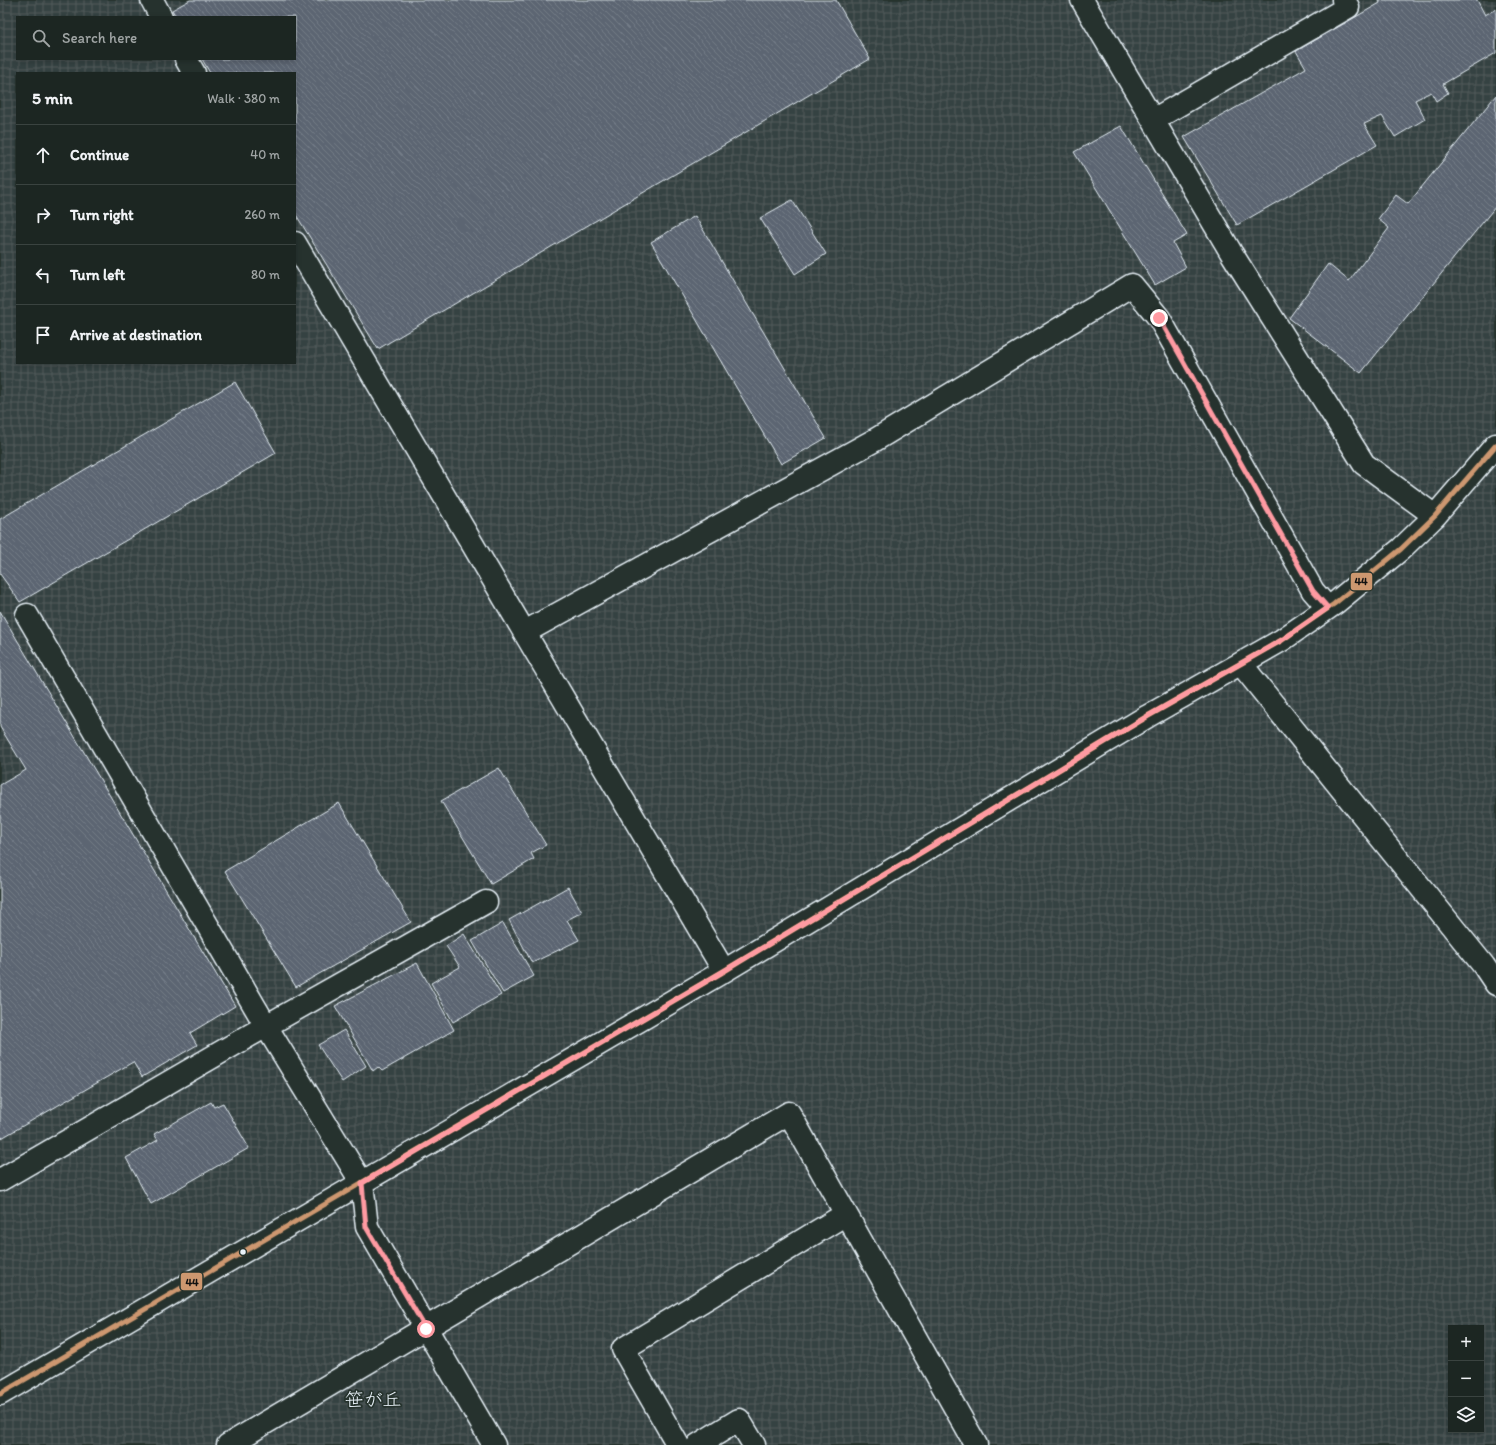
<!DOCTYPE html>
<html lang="en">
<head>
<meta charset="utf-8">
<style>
	body { margin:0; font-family:Itim,"Klee One",sans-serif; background:#29322f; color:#f1f3f6 }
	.controls { position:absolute; right:12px; bottom:12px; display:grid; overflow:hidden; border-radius:0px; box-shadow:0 2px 6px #0003 }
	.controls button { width:36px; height:36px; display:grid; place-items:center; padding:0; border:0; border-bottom:1px solid #3a4340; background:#1c2622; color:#f1f3f6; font:20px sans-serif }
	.stop { position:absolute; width:12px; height:12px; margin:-9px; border:3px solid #ff9aa2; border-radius:50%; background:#fff }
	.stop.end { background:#ff9aa2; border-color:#fff; box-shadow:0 1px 4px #0008 }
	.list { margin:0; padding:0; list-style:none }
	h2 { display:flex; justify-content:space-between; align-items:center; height:52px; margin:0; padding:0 16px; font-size:17px }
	h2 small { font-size:13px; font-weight:400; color:#a0a5a5 }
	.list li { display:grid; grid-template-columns:26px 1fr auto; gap:12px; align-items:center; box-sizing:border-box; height:60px; padding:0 16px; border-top:1px solid #3a4340 }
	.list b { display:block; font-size:15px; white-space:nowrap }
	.list em { font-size:13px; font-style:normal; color:#a0a5a5 }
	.icon { flex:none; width:22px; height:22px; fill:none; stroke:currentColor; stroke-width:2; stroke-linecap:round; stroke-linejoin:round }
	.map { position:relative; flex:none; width:1496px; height:1445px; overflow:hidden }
	.search { position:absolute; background:#1c2622; box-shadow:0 2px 6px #0003; left:16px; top:16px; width:280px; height:44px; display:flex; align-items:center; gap:10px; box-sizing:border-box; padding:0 14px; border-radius:0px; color:#a0a5a5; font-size:15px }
	.panel { position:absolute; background:#1c2622; box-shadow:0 2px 6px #0003; left:16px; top:72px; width:280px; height:292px; border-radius:0px }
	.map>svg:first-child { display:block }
	.industrial { fill:url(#industrial-grid); fill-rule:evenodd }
	.building { fill:url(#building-back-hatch); stroke:#e8f1f8 }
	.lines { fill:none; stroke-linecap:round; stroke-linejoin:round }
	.minor-casing { stroke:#e8f1f8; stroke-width:25 }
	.minor { stroke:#26332d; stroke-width:22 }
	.bus-1-casing { stroke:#26332d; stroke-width:8 }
	.bus-1 { stroke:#cd976f; stroke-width:5 }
	.route { stroke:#ff9aa2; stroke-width:5 }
	.bus-dot { fill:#e8f1f8; stroke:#26332d; stroke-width:1.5 }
	.labels { text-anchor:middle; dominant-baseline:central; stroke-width:3.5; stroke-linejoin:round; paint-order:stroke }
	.quarter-label { font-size:19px; fill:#e8f1f8; stroke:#26332d }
	.line-badge { stroke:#26332d; stroke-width:1.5 }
	.pale-badge-label { font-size:11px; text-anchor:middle; font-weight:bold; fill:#111 }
</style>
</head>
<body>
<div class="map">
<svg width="1496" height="1445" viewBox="0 0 1496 1445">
	<defs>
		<pattern id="industrial-grid" width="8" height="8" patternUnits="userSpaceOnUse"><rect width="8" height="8" fill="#364242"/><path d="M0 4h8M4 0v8" fill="none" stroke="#535e5e"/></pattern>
		<pattern id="building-back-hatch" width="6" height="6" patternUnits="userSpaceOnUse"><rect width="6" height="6" fill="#5c6572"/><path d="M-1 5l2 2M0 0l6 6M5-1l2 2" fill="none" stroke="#737c87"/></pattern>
	</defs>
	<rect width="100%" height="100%" fill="#26332d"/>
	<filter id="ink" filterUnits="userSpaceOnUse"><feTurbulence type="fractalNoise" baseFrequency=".025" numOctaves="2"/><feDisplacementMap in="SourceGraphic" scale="8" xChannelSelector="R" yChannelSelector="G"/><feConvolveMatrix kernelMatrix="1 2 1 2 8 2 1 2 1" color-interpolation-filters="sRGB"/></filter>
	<g filter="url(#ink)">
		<path class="industrial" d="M 0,0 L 1496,0 L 1496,1445 L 0,1445 ZM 17,17 L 295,17 L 295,59 L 17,59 ZM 17,73 L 295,73 L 295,363 L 17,363 ZM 1451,1328 L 1481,1328 L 1481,1430 L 1451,1430 Z"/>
		<path class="building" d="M 190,0 L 836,0 L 870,59 L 378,349 L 295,213 L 295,73 L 210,73 L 202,59 L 295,59 L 295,17 L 176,17 L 172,10 Z
			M 1379,0 L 1477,0 L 1485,15 L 1496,9 L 1496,53 L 1443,84 L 1448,93 L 1436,101 L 1431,92 L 1415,100 L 1425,119 L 1395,137 L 1382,116 L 1364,124 L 1377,145 L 1237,225 L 1184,137 L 1306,68 L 1296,51 L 1380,3 Z
			M 1496,95 L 1496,206 L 1361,373 L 1289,318 L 1328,264 L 1349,281 L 1389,228 L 1378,219 L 1396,195 L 1408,204 Z
			M 1121,126 L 1187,235 L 1173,243 L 1186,267 L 1155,285 L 1074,152 Z
			M 792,200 L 826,254 L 795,274 L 760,218 Z
			M 695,216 L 826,438 L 781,464 L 651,242 Z
			M 235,382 L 276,453 L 20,602 L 0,574 L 0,519 Z
			M 0,611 L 235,1006 L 190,1033 L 197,1045 L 142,1077 L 133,1062 L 0,1139 L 0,785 L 26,770 L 0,727 Z
			M 499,768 L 546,845 L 531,853 L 534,859 L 491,884 L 441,801 Z
			M 339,803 L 411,922 L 296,987 L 225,871 Z
			M 568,887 L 582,912 L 567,920 L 579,940 L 532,963 L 509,920 Z
			M 503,923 L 534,976 L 503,993 L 472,941 Z
			M 464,934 L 501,995 L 453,1022 L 431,983 L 460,967 L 446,946 Z
			M 417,963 L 454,1030 L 382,1071 L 378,1067 L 373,1071 L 335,1006 Z
			M 344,1030 L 366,1066 L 342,1082 L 318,1045 Z
			M 211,1102 L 214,1107 L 223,1103 L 249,1148 L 151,1204 L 126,1158 L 158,1140 L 154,1134 Z"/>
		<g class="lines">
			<g class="minor-casing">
				<path id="minor" d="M 152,0 L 161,17
					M 1082,0 L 1232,254 L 1364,464 L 1435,516
					M 186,59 L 194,73
					M 1153,120 L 1348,7 L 1343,0
					M 295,243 L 724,971
					M 27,615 L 266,1026 L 362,1183 L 367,1227 L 494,1445
					M 525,632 L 875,440 L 1132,285 L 1159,318 L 1313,591 L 1328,608
					M 1241,664 L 1484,966 L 1496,984
					M 0,1180 L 266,1026 L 486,902
					M 0,1394 L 724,971 L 1148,716 L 1282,640 L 1334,604 L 1401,549 L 1435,516 L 1496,445
					M 228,1445 L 789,1113 L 976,1445
					M 678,1445 L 623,1349 L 846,1214
					M 698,1445 L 739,1420 L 754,1445"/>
			</g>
			<use href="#minor" class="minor"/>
			<g class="bus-1-casing">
				<path id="bus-1" d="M 0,1394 L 724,971 L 1148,716 L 1282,640 L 1334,604 L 1401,549 L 1435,516 L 1496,445"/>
			</g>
			<use href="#bus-1" class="bus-1"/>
		</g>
	</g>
	<g class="lines" filter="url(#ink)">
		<path class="route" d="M 426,1329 L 366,1227 L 362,1183 L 724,971 L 1148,716 L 1282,640 L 1328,608 L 1313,591 L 1159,318"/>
	</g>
	<circle class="bus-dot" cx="243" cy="1252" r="3.5"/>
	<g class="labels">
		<g class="quarter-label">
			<text x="373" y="1399">笹が丘</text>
		</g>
	</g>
	<g class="line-badge">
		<rect x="1350" y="572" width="23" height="19" rx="4" fill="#cd976f"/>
		<rect x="180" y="1272" width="23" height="19" rx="4" fill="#cd976f"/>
	</g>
	<g class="pale-badge-label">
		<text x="1361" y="585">44</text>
		<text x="192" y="1286">44</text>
	</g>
</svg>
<div class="controls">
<button>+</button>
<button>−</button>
<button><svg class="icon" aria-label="layers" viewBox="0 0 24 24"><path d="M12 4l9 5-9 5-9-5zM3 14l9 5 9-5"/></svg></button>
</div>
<div class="stop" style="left:426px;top:1329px"></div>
<div class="stop end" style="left:1159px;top:318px"></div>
<div class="search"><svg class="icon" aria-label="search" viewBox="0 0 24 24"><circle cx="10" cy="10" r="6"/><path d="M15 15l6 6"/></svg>Search here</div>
<section class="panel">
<h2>5 min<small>Walk · 380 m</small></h2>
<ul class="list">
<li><svg class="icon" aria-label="ahead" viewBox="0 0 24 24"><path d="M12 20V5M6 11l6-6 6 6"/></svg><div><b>Continue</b></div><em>40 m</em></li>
<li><svg class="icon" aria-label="right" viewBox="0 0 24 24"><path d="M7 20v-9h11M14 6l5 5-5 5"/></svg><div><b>Turn right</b></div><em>260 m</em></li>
<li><svg class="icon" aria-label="left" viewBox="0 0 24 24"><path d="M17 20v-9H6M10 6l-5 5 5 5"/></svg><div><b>Turn left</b></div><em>80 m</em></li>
<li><svg class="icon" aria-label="arrive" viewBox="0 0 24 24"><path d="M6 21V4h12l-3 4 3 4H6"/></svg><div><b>Arrive at destination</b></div></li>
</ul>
</section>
</div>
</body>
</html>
